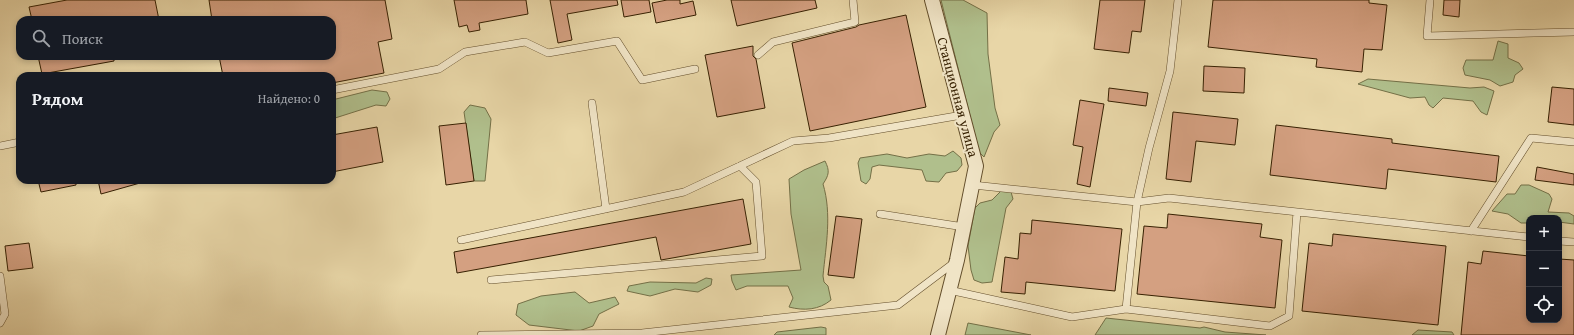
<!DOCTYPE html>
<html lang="ru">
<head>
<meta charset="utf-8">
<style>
	body { margin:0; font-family:"Gentium Book Plus",serif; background:#242831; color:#f1f3f6 }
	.controls { position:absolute; right:12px; bottom:12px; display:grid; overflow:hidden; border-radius:8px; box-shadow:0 2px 6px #0003 }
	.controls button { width:36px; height:36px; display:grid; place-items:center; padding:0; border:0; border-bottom:1px solid #363941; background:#171b24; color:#f1f3f6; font:20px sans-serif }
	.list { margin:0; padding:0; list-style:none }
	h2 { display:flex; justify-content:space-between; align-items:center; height:52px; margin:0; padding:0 16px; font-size:17px }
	h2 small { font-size:13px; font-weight:400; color:#9ea1a6 }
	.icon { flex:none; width:22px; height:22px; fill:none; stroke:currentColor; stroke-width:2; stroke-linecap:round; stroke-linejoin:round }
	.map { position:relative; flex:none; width:1574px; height:335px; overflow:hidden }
	.search { position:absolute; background:#171b24; box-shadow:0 2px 6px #0003; left:16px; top:16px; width:320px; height:44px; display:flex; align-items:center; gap:10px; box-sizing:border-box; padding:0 14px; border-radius:12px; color:#9ea1a6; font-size:15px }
	.panel { position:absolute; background:#171b24; box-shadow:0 2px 6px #0003; left:16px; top:72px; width:320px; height:112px; border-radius:12px }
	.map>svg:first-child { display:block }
	.green { fill:#b0bf8c; stroke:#747047 }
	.building { fill:#d4a081; stroke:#372102 }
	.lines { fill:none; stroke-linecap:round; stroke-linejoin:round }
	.service-casing { stroke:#634e2b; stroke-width:8 }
	.minor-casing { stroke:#634e2b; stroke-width:16 }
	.service { stroke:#f0e4c6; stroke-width:7 }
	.minor { stroke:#f0e4c6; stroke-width:14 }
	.labels { text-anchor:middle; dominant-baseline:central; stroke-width:4; stroke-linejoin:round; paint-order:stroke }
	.street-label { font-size:14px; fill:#372102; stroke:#f0e4c6 }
</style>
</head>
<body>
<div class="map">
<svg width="1574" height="335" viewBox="0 0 1574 335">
	<rect width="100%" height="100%" fill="#e8d6a7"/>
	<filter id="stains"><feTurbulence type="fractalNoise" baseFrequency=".005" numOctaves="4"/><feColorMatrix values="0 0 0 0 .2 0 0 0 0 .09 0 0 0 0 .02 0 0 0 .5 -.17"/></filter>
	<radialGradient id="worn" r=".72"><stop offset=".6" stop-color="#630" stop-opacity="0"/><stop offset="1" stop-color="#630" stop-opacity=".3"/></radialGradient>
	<path class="green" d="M 941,0 L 963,0 L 987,13 L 988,54 L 995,108 L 1000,125 L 994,132 L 984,157 L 979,152 Z
		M 1498,41 L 1508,44 L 1508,58 L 1519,63 L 1523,69 L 1515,75 L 1513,82 L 1500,86 L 1490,80 L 1465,75 L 1463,68 L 1466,60 L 1493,60 Z
		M 1368,79 L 1470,88 L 1484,87 L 1494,91 L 1487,115 L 1481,112 L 1473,101 L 1443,98 L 1433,108 L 1429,105 L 1425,97 L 1410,98 L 1358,84 Z
		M 372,90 L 387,92 L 390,99 L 386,106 L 376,105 L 332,119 L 332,100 Z
		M 470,105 L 485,108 L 491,119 L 485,181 L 474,181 L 464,112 Z
		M 953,151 L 961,158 L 962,165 L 957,171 L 946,173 L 939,182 L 926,181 L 922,170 L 879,165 L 872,167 L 870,179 L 866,184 L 861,181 L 858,163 L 860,158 L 887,154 L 907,158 L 929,154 L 945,156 Z
		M 825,161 C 830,171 829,175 823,184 C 832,214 826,245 823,276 L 824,282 L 828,286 L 831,300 C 819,310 804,311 789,307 L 793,298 L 788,286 L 747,286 L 736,290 L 732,281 L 731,275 L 801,270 L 791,214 L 789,179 L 804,170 Z
		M 1521,185 L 1529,185 L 1549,194 L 1552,199 L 1548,212 L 1569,213 L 1574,216 L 1574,224 L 1559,222 L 1559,218 L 1529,218 L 1529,223 L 1521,223 L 1508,214 L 1492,211 L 1507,194 L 1515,194 Z
		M 1002,190 L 1011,192 L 1013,199 L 1006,208 L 992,282 L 982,283 L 974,280 L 971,270 L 968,246 L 975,208 L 980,203 L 992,200 Z
		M 706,278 L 712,279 L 711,285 L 698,292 L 675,289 L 650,296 L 627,291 L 629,286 L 650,282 L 696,283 Z
		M 575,292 L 589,303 L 615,297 L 619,304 L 599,314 L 593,326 L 579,331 L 529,325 L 516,315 L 518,304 L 541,296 Z
		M 1106,318 L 1200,328 L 1204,327 L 1225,332 L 1266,335 L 1095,335 Z
		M 968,323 L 1031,335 L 965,335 Z
		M 821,327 L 826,328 L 826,335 L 774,335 L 777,332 Z
		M 1418,330 L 1452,332 L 1454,335 L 1412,335 Z"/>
	<path class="building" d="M 67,0 L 155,0 L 159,20 L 32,20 L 29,7 Z
		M 209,0 L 385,0 L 392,39 L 378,42 L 384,73 L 332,83 L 332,76 L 223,76 L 219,56 L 332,56 L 332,20 L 212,20 Z
		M 454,0 L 526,0 L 528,14 L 479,23 L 480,30 L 469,32 L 467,25 L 459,27 Z
		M 550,0 L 617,0 L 618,5 L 567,14 L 572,40 L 558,43 Z
		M 621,0 L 649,0 L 651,12 L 624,17 Z
		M 667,0 L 680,0 L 680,4 L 693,1 L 696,15 L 656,23 L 652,3 Z
		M 731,0 L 815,0 L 817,8 L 737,26 Z
		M 1100,0 L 1145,0 L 1141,32 L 1132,31 L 1129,53 L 1094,49 Z
		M 1213,0 L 1369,0 L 1369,3 L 1387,5 L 1382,50 L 1364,49 L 1362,72 L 1316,67 L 1317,59 L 1208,47 Z
		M 1444,0 L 1460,0 L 1459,17 L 1443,15 Z
		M 906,15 L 926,107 L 810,131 L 792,43 L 856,27 L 859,25 Z
		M 753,46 L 753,56 L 756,59 L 765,108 L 717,117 L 705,55 Z
		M 38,56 L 114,56 L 114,61 L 42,74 Z
		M 1204,66 L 1245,68 L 1244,93 L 1203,91 Z
		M 1552,87 L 1574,89 L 1574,125 L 1548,122 Z
		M 1109,88 L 1148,93 L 1146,106 L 1108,101 Z
		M 1080,100 L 1104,104 L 1090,187 L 1077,184 L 1083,147 L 1073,145 Z
		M 1173,112 L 1238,119 L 1235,145 L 1196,141 L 1191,182 L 1166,179 Z
		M 466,123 L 474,181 L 446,185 L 439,126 Z
		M 1276,125 L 1392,139 L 1392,143 L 1499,156 L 1496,182 L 1388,169 L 1386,189 L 1270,175 Z
		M 377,127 L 383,162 L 332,172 L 332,135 Z
		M 1537,167 L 1574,174 L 1574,185 L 1535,180 Z
		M 38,180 L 76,180 L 76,185 L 41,192 Z
		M 98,180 L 140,180 L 140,183 L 101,194 Z
		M 743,199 L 751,244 L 661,260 L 656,237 L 457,273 L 454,252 Z
		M 1168,214 L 1262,224 L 1260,237 L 1282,240 L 1275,308 L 1137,294 L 1144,226 L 1167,228 Z
		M 836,216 L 862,219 L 854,278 L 828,275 Z
		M 1032,220 L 1122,229 L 1115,291 L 1026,282 L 1025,294 L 1001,292 L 1005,257 L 1018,259 L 1020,233 L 1031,234 Z
		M 1333,234 L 1446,246 L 1438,325 L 1302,311 L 1309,243 L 1332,246 Z
		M 29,243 L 33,268 L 8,271 L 5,246 Z
		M 1483,251 L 1529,256 L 1529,320 L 1559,320 L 1559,259 L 1574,260 L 1574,335 L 1461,335 L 1468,262 L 1481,264 Z"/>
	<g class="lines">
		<g class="service-casing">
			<path id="service" d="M 1430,0 L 1427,36 L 1574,32
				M 758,55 L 773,42 L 855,22 L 853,0
				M 332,90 L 439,69 L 465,52 L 525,42 L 548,53 L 617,41 L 642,80 L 695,69
				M 592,103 L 606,209
				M 0,146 L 20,142
				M 973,185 L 1137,202 L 1169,198 L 1529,237
				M 880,214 L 964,227
				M 1471,231 L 1531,138 L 1574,142
				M 461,240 L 684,192 L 793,141 L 829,138 L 962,115
				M 1559,241 L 1574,242
				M 0,276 L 5,314 L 0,323
				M 491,280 L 762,256 L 756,182 L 740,166
				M 949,290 L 1072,317 L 1126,309 L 1270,326 L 1289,316 L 1297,212
				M 1126,309 L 1137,202 L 1149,148 L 1170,71 L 1178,0
				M 481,335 L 642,333 L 898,305 L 955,262"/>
		</g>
		<g class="minor-casing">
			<path id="minor" d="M 932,0 L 976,166 L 957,260 L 938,335"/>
		</g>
		<use href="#service" class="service"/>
		<use href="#minor" class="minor"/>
	</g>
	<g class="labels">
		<g class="street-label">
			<text transform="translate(958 97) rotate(75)">Станционная улица</text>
		</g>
	</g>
	<rect width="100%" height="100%" filter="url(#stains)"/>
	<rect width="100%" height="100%" fill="url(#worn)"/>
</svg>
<div class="controls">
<button>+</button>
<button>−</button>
<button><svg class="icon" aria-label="locate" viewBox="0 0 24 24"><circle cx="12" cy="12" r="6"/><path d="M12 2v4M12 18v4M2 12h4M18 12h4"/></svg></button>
</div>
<div class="search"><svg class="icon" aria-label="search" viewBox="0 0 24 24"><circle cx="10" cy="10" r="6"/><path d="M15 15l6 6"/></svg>Поиск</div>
<section class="panel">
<h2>Рядом<small>Найдено: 0</small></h2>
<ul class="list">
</ul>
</section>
</div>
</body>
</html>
